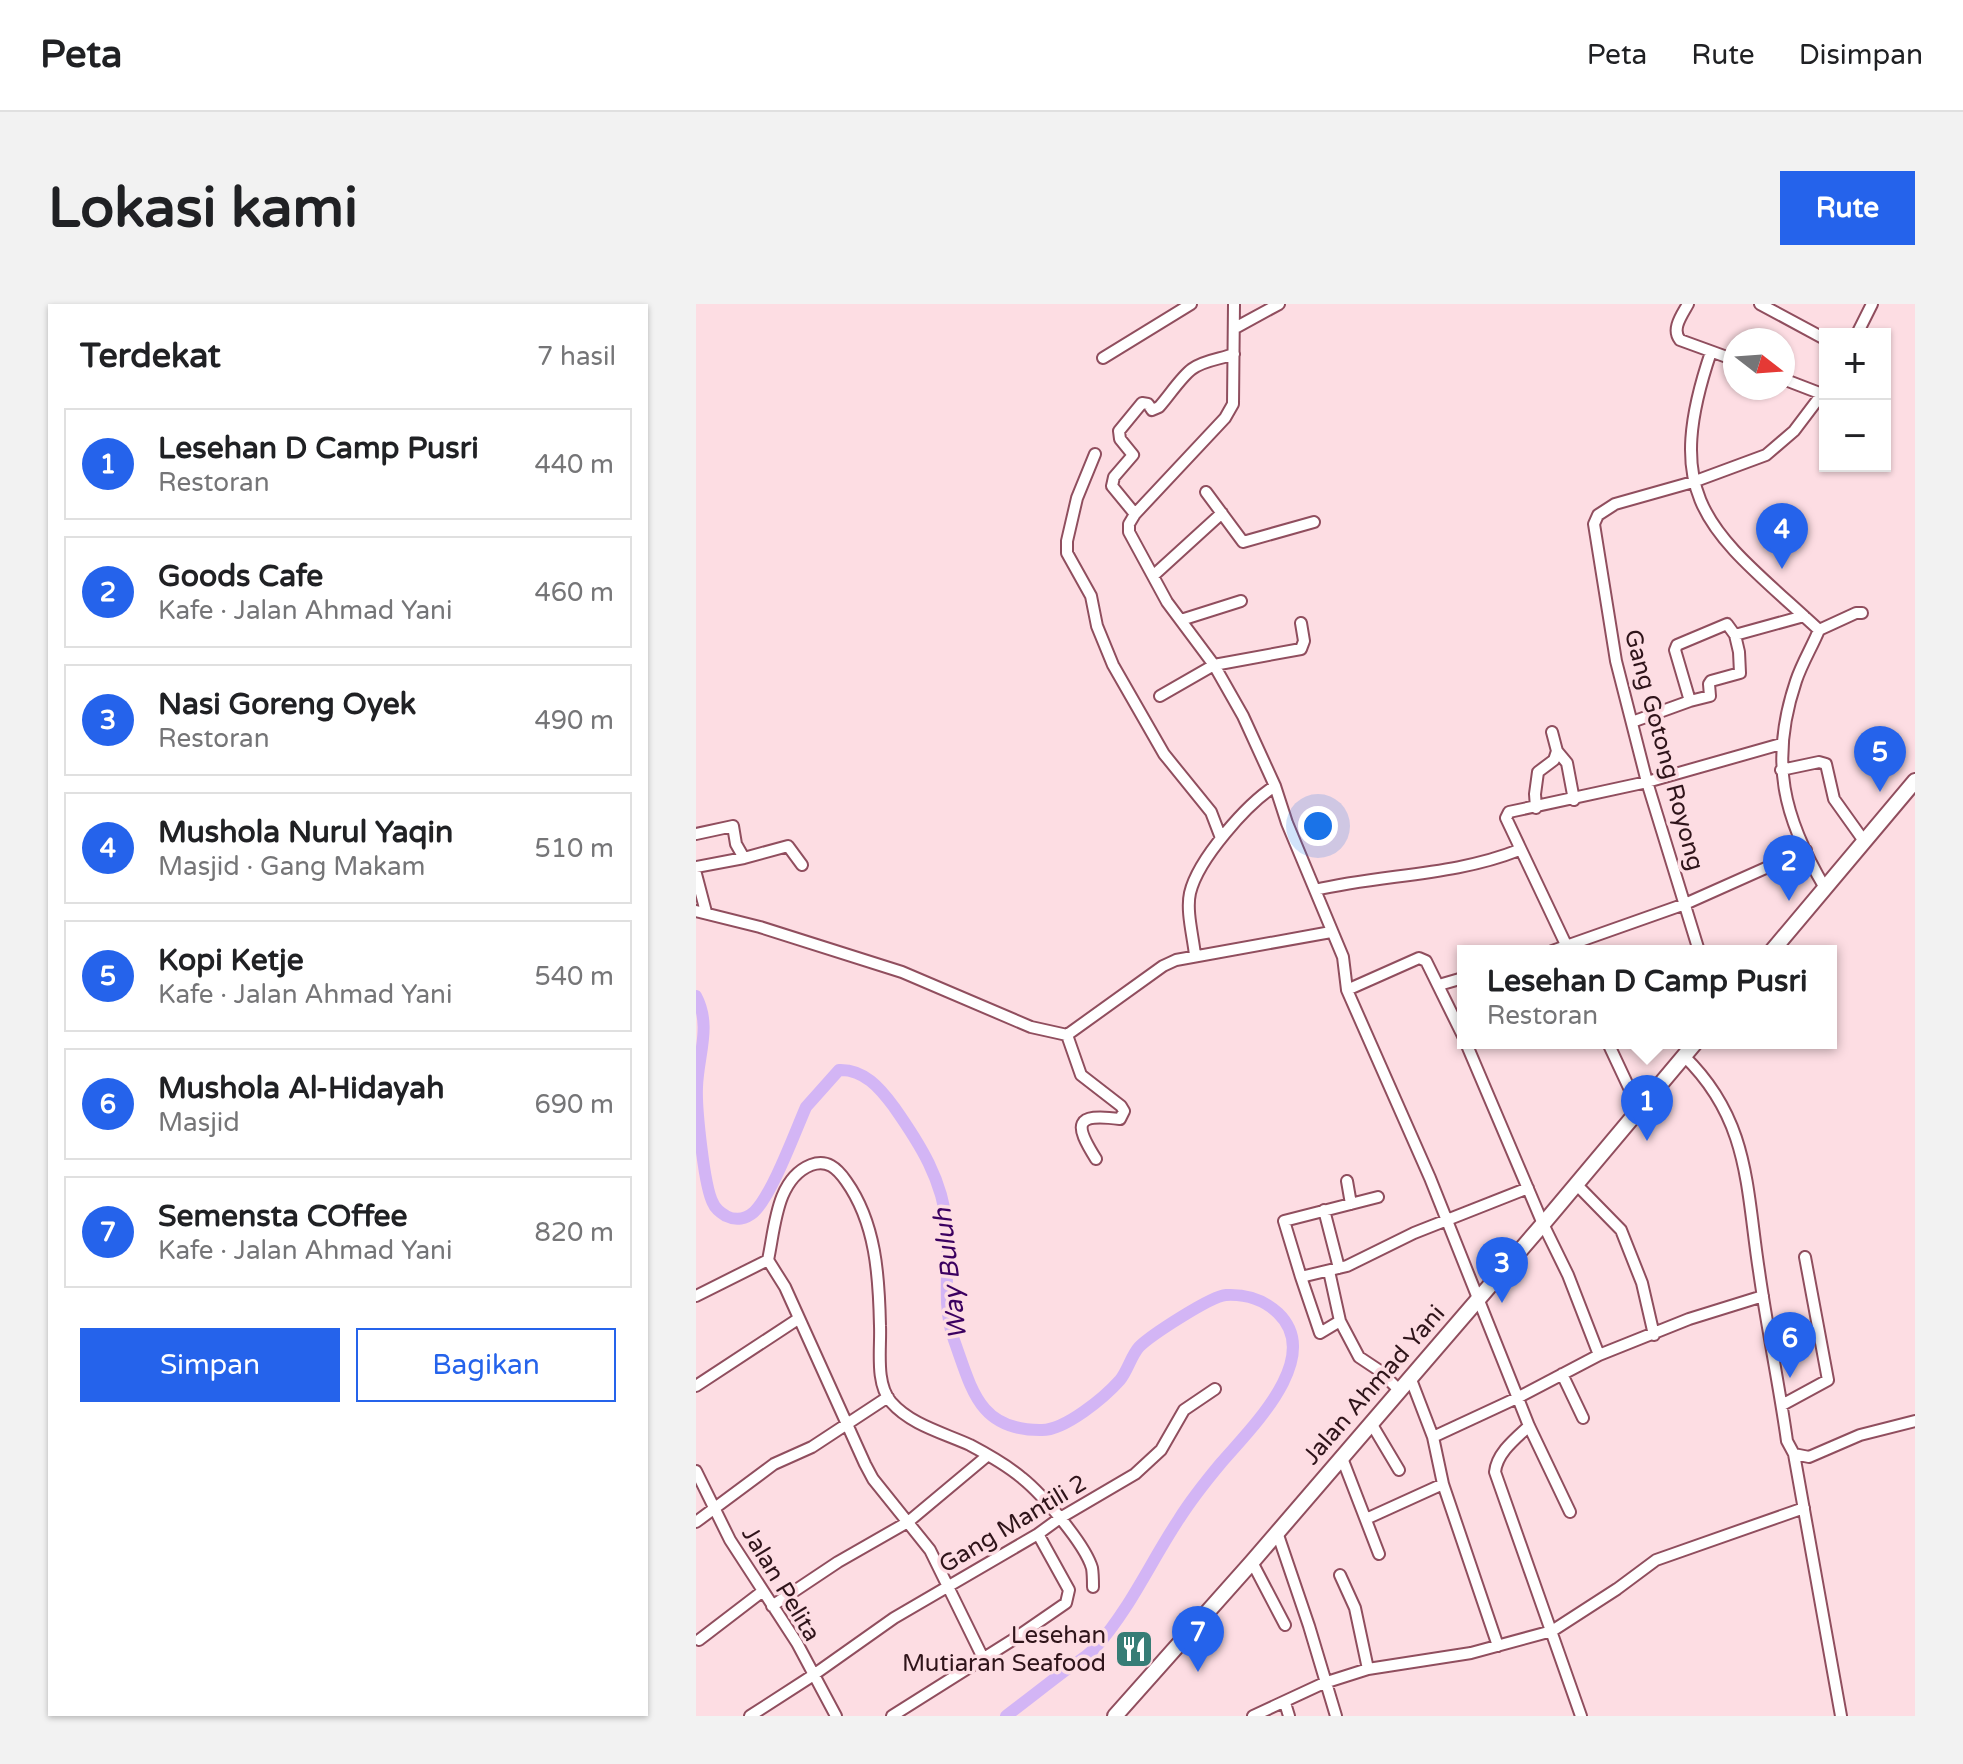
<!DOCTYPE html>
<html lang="id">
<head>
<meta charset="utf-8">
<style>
	body { margin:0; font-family:"Varela Round",sans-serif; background:#f2f2f2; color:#202124 }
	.controls { position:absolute; right:24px; top:24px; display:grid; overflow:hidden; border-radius:0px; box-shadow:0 2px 6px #0004 }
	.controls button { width:72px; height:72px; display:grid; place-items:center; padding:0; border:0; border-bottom:2px solid #e0e0e0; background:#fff; color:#202124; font:40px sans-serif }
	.compass { position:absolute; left:1027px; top:24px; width:72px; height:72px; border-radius:50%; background:#fff; box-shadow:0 2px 6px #0004; rotate:107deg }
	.you { position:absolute; left:622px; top:522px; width:28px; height:28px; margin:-20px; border:6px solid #fff; border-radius:50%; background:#1a73e8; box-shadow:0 0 0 12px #1a73e833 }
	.badge { display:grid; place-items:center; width:52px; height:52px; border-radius:50%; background:#2563eb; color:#fff; font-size:26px; font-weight:700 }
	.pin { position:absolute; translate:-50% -66px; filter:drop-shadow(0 2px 4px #0008) }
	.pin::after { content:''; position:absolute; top:42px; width:28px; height:24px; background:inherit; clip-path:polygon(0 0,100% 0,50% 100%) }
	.popup { position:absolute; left:761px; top:641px; width:380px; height:104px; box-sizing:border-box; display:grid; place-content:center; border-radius:0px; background:#fff; filter:drop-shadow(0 2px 6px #0005); font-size:26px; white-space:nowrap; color:#757577 }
	.popup b { font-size:30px; color:#202124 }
	.popup::after { content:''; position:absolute; left:50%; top:100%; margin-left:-16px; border:16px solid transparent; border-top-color:#fff }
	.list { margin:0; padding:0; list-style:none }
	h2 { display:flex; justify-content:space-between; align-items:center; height:104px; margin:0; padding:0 32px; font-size:34px }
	h2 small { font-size:26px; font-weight:400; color:#757577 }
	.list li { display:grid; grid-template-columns:52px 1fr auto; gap:24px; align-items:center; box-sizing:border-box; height:112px; margin:0 16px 16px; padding:0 16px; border:2px solid #e0e0e0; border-radius:0px }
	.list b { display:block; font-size:30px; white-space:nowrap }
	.list p { margin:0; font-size:26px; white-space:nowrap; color:#757577 }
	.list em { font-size:26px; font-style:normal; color:#757577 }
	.actions { display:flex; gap:16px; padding:24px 32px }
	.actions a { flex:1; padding:18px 0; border:2px solid #2563eb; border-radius:0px; text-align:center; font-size:28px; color:#2563eb }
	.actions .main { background:#2563eb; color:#fff }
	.map { position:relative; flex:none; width:1219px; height:1412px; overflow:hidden; border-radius:0px }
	header { display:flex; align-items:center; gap:48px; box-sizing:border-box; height:112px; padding:0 40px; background:#fff; border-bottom:2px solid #e0e0e0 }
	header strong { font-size:38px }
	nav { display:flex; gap:44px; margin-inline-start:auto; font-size:28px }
	.intro { display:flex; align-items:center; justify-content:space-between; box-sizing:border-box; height:192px; padding:0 48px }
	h1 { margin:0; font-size:56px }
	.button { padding:20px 36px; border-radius:0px; background:#2563eb; color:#fff; font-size:28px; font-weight:700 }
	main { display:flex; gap:48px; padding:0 48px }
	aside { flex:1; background:#fff; border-radius:0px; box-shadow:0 2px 6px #0004 }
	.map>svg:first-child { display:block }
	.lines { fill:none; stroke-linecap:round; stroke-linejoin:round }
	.river { stroke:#d3b5f5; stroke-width:12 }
	.minor-casing { stroke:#904e5e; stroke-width:14 }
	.highway-casing { stroke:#904e5e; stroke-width:18 }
	.minor { stroke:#fff; stroke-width:10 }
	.highway { stroke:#fff; stroke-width:14 }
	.labels { text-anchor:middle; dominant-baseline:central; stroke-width:7; stroke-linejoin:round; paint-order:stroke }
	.street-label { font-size:24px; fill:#2f141a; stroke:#fddde3 }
	.poi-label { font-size:24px; fill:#2f141a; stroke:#fddde3; text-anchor:end }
	.water-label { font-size:26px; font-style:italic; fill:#3b0060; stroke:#fddde3 }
</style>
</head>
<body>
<header>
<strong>Peta</strong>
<nav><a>Peta</a><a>Rute</a><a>Disimpan</a></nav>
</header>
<div class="intro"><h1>Lokasi kami</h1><a class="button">Rute</a></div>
<main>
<aside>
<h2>Terdekat<small>7 hasil</small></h2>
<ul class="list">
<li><span class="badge">1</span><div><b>Lesehan D Camp Pusri</b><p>Restoran</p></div><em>440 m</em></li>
<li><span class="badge">2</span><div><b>Goods Cafe</b><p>Kafe · Jalan Ahmad Yani</p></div><em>460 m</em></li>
<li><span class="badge">3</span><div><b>Nasi Goreng Oyek</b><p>Restoran</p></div><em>490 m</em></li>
<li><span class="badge">4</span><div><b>Mushola Nurul Yaqin</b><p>Masjid · Gang Makam</p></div><em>510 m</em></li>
<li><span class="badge">5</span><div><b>Kopi Ketje</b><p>Kafe · Jalan Ahmad Yani</p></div><em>540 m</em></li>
<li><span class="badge">6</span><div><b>Mushola Al-Hidayah</b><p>Masjid</p></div><em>690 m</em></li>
<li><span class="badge">7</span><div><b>Semensta COffee</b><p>Kafe · Jalan Ahmad Yani</p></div><em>820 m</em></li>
</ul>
<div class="actions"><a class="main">Simpan</a><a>Bagikan</a></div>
</aside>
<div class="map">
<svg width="1219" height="1412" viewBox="0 0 1219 1412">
	<rect width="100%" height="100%" fill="#fddde3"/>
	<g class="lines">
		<path class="river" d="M 0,692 C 16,722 2,751 1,783 C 0,803 8,883 17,899 C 19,904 25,909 30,912 C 40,917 50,915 58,908 C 76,891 99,828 110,803 L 143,766 C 168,765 184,784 198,803 C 224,840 247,876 251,923 C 254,960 245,1000 258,1036 C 276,1086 283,1127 346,1126 C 369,1126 408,1094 424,1076 C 432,1066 435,1052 443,1043 C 455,1031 515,992 530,991 C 549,990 567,995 582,1009 C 629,1054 553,1126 525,1159 C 510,1177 495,1196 483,1215 C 455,1257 434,1305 400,1343 C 392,1352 380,1359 370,1366 C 350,1381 330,1397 310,1412"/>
		<g class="minor-casing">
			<path id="minor" d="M 538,0 L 537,100 L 529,114 L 439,210 L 433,220 L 433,228 L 471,298 L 518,361 L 547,412 L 579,482 L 591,519 L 647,653 L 651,686 L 734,874 L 833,1122 L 874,1208
				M 992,0 C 986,11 975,25 984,36 L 1039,56
				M 1064,0 L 1129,35
				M 539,24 L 583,0
				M 1161,30 L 1176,0
				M 1015,48 C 963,201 1017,228 1123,326 C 1116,343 1106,359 1100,377 C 1073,457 1087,513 1129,584
				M 407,54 L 495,0
				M 1087,75 L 1126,90
				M 399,150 L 381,194 L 371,237 L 371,249 L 395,292 L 401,322 L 417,361 L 468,450 L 515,508 L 525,534
				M 510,188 L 547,238 L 618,218
				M 439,210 L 416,182 L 418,173 L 437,151 L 424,135 L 423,127 L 446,99 L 452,100 L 456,106 L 463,103 C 473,92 485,73 496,65 C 508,56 525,55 538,50
				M 458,271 L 526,209
				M 485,316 L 545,297
				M 1123,326 L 1160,309 L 1166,309
				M 464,392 L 518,361 L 605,345 L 608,337 L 605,319
				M 994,397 L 1014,392 L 1013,380 L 1015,377 L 1044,369 L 1043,348 L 1039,331
				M 936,418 L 994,397 L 979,346 L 981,341 L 1031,320 L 1039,331 L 1108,312
				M 856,428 L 861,447 L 871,459 L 878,496
				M 1085,466 L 1123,458 L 1130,460 L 1138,495 L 1168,537
				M 840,504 L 839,490 L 842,468 L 858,456 L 861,447
				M 0,530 L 37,522 L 40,540 L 48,554
				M 0,563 L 48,554 L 92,542 L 106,561
				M 0,570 L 10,608
				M 619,586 C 687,570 758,572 823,546
				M 0,607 L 64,623 L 206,668 L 335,723 L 371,731 L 467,662 L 480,656 L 635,628
				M 856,647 L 989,600 L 1110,546
				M 873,647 L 810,514 L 813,508 L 951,478 L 1085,440
				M 1003,647 L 951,478 L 920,357 L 898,220 L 902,211 L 919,200 L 997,178 L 1070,151 L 1098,127 L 1129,86
				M 499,651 C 497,632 490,607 494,589 C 502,555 551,500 579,482
				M 743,681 L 767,674
				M 651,686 L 723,654 L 730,657 L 767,732
				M 371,731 L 385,771 L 425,802 L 428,807 L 424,815 C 378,809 378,820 400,855
				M 770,739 L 847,920 L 872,971 L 903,1051
				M 912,739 L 943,805
				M 988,752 C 1054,816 1050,884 1063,967 C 1071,1024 1083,1080 1091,1137 L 1098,1150 L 1113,1153 L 1164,1131 L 1219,1117
				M 651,877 L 655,900
				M 880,880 L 925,926 L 946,979 L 958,1031
				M 682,893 L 588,917 L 605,973 L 651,962 L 718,929 L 832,884
				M 628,906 L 643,964
				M 72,956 L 89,983 L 169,1160 L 177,1175 L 234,1246 L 287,1354
				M 633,967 L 644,1017 L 663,1053 L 684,1067 L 703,1086
				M 605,973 L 624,1029 L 644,1017
				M 0,992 L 72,956 C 79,924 80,875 115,861 C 131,855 141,864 150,877 C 180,919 183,972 184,1022 C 185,1045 179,1079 195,1098 C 215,1121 248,1129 274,1141 C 291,1150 312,1162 326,1174 C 346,1190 389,1240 396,1264 C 397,1270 397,1277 397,1283
				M 866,1070 L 887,1114
				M 714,1073 L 737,1133 L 747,1180 L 802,1342
				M 0,1082 L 102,1015
				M 1086,1101 L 1132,1076 L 1109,953
				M 675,1119 L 703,1166
				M 833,1122 C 819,1135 801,1149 799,1168 L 885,1412
				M 737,1133 L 821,1094 L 903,1051 L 993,1015 L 1067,992
				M 1098,1150 L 1145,1412
				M 646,1154 L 683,1250
				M 0,1167 L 34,1236 L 101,1339 L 140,1412
				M 670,1215 L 747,1180
				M 0,1218 L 78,1160 L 116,1143 L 192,1093
				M 581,1228 L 613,1322 L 640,1412
				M 556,1258 L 589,1321
				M 644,1271 L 659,1304 L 672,1365
				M 76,1302 L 142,1258 L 212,1218 L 291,1152
				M 3,1336 L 67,1287
				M 589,1399 L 593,1412
				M 54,1412 L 116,1372 L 198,1314 L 342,1230 L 364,1214 L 439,1170 L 465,1146 L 488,1106 L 519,1085
				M 196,1412 L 315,1337 L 370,1299 L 373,1286 L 342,1230
				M 557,1412 L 628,1379 L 672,1365 L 775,1349 L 856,1327 L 921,1285 L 960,1256 L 1108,1204"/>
		</g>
		<g class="highway-casing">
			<path id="highway" d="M 1076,647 L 1219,477
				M 419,1412 L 556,1258 L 847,920 L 999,739"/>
		</g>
		<use href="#minor" class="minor"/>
		<use href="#highway" class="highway"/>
	</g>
	<defs>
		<g id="restaurant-square" transform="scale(2)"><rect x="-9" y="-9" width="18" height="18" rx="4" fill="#377d76" stroke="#fddde3"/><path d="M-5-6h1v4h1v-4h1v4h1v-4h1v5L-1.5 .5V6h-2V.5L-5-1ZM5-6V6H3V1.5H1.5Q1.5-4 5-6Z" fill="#fff"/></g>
	</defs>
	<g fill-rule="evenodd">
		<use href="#restaurant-square" x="438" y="1345"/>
	</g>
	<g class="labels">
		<g class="street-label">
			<text transform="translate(968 446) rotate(75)">Gang Gotong Royong</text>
			<text transform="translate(678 1081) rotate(-49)">Jalan Ahmad Yani</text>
			<text transform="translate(317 1220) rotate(-31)">Gang Mantili 2</text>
			<text transform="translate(85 1280) rotate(59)">Jalan Pelita</text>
		</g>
		<g class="poi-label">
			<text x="410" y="1331">Lesehan<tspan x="410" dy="28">Mutiaran Seafood</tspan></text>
		</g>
		<g class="water-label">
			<text transform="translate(254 970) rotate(-97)">Way Buluh</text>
		</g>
	</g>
</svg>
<div class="controls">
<button>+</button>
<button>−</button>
</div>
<svg class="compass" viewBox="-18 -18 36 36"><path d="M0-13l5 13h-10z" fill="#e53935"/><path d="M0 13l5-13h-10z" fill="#757577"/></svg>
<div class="you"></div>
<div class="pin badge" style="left:951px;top:837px">1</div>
<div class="popup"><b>Lesehan D Camp Pusri</b>Restoran</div>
<div class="pin badge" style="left:1093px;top:597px">2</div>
<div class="pin badge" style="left:806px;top:999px">3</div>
<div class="pin badge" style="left:1086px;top:265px">4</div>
<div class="pin badge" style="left:1184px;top:488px">5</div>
<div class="pin badge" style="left:1094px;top:1074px">6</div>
<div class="pin badge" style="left:502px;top:1368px">7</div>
</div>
</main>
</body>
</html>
